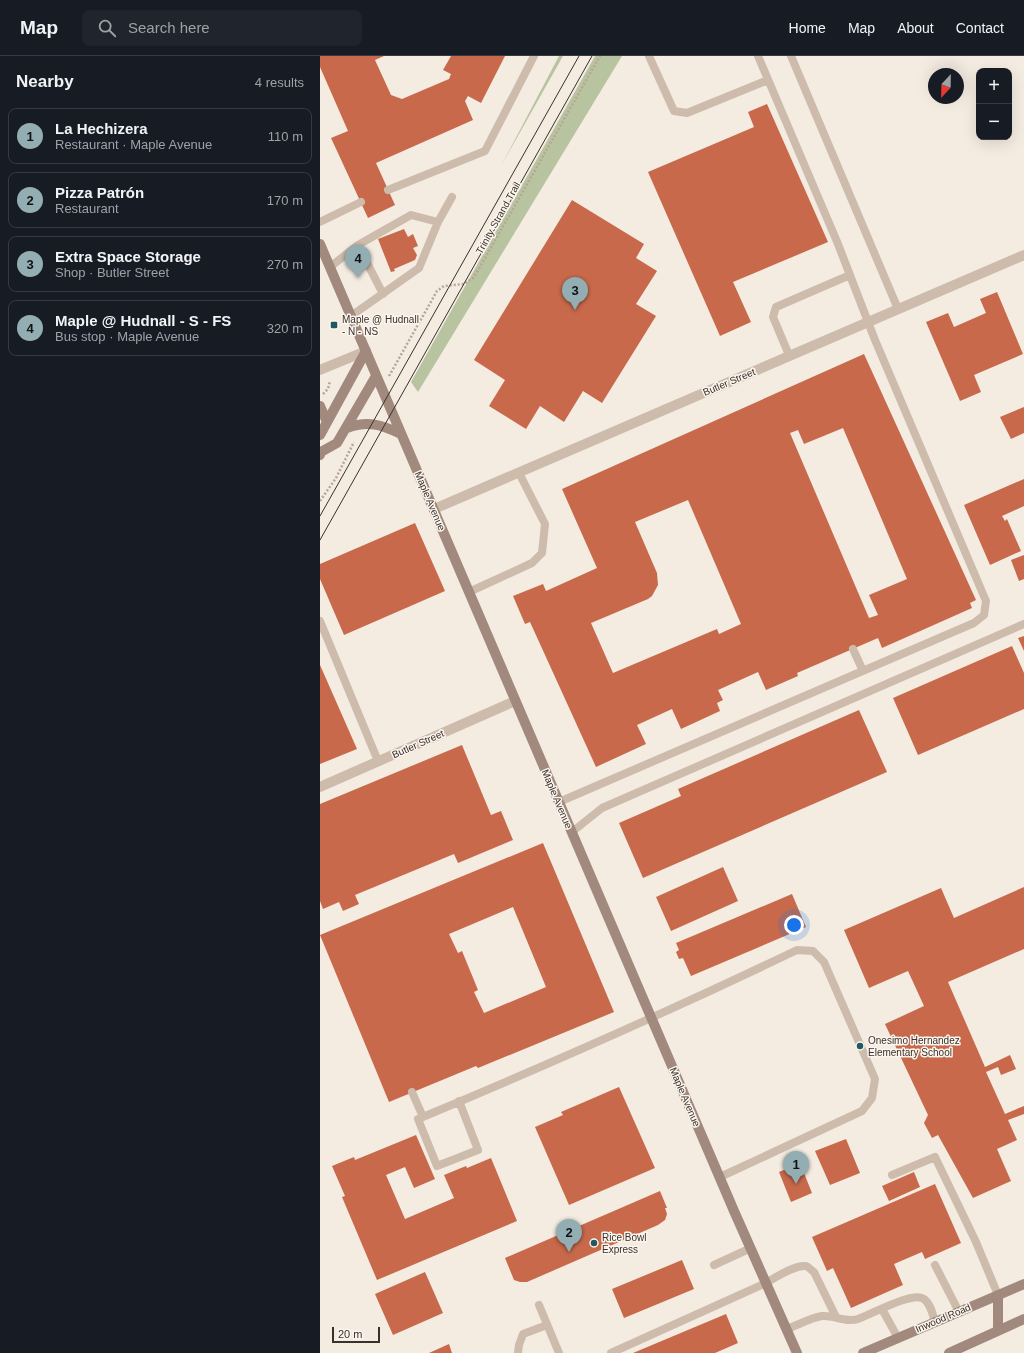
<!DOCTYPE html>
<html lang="en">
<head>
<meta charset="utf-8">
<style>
	body { margin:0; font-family:Helvetica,sans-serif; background:#20242c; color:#f1f3f6 }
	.controls { position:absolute; right:12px; top:12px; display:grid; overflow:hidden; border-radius:8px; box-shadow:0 4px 16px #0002 }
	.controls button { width:36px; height:36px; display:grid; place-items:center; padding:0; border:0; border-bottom:1px solid #363941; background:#171b24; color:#f1f3f6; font:20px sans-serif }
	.compass { position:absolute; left:608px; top:12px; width:36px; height:36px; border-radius:50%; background:#171b24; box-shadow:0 4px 16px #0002; rotate:202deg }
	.scale { position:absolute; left:12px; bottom:10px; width:48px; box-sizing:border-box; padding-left:4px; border:2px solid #3b302b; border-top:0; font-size:11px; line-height:14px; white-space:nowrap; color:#3b302b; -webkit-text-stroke:3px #fbf5ee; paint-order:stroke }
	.you { position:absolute; left:474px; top:869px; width:14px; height:14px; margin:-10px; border:3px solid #fff; border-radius:50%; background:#1a73e8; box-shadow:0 0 0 6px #1a73e833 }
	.badge { display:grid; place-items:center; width:26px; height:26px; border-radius:50%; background:#92aeb2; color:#111; font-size:13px; font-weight:700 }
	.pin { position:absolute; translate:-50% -33px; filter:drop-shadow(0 1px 2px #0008) }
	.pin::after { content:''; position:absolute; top:21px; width:14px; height:12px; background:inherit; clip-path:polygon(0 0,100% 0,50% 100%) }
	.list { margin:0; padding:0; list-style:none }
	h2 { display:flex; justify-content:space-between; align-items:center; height:52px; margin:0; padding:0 16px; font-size:17px }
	h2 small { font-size:13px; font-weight:400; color:#9ea1a6 }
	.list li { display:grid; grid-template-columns:26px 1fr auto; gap:12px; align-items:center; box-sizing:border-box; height:56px; margin:0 8px 8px; padding:0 8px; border:1px solid #363941; border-radius:8px }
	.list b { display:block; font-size:15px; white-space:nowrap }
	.list p { margin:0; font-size:13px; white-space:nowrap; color:#9ea1a6 }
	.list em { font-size:13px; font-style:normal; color:#9ea1a6 }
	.icon { flex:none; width:22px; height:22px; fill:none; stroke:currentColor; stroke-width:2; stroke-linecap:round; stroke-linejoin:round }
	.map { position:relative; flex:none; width:704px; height:1297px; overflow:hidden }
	header { display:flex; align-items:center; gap:24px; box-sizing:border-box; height:56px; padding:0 20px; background:#171b24; border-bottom:1px solid #363941 }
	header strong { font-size:19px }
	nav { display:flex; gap:22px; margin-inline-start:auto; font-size:14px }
	.search { width:280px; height:36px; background:#20242c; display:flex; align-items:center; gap:10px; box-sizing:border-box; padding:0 14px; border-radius:8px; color:#9ea1a6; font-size:15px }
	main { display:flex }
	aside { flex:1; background:#171b24 }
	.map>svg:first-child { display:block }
	.green { fill:#b8c4a0 }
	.building { fill:#c8694b; fill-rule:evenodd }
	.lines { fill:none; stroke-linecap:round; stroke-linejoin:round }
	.path { stroke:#b9a596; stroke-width:2.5; stroke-dasharray:2 2; stroke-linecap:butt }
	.service { stroke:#cdbbac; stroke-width:8 }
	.minor { stroke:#cdbbac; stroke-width:10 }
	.tertiary { stroke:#cdbbac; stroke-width:10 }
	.secondary { stroke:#a18a7d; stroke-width:10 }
	.tram { stroke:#3b302b; stroke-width:1 }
	.poi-dot { fill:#1f5a5e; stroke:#fbf5ee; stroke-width:1.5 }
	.labels { text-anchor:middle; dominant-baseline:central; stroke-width:3; stroke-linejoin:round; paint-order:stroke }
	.street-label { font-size:10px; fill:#3b302b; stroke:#fbf5ee }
	.poi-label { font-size:10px; fill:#3b302b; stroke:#fbf5ee; text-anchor:start }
</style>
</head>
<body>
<header>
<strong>Map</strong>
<div class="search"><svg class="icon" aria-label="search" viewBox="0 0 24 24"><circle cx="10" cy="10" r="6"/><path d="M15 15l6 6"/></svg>Search here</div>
<nav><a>Home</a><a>Map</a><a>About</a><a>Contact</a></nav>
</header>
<main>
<aside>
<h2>Nearby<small>4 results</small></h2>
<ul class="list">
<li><span class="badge">1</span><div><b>La Hechizera</b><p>Restaurant · Maple Avenue</p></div><em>110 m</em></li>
<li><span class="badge">2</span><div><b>Pizza Patrón</b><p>Restaurant</p></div><em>170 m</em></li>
<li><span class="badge">3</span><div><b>Extra Space Storage</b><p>Shop · Butler Street</p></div><em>270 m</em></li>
<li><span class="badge">4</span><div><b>Maple @ Hudnall - S - FS</b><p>Bus stop · Maple Avenue</p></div><em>320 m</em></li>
</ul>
</aside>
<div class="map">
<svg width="704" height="1297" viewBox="0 0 704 1297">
	<rect width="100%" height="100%" fill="#f4ebe1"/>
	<path class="green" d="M 239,0 L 243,0 L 181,110 Z
		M 275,0 L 302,0 L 98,336 L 91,326 Z"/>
	<path class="building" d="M 0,0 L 64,0 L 55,4 L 71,39 L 82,43 L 129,23 L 131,18 L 123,14 L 131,0 L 185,0 L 161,47 L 148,40 L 145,45 L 153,64 L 56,107 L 75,149 L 48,162 L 11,82 L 28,75 L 0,11 Z
		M 447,48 L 508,186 L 413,226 L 431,266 L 400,280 L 328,116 L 434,71 L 428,56 Z
		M 252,144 L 324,188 L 316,202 L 337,215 L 316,248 L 336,260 L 282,347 L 263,335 L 244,366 L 220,350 L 206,373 L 169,350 L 185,324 L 154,304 Z
		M 84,173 L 88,181 L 93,178 L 98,190 L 93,192 L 97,199 L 95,204 L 74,213 L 75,215 L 71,216 L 58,183 Z
		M 677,236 L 703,298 L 654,319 L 661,336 L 640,345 L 606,266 L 628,257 L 634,271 L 666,257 L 660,243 Z
		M 544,298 L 656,544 L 650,547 L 652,552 L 562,592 L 558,582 L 477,617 L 478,620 L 446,634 L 438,616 L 398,634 L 403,644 L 397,647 L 400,655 L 361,673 L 352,653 L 317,669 L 326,688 L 276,711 L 210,566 L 205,568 L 193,540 L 223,528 L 226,535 L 277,512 L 242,433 ZM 523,372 L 587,523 L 549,539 L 558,559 L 549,562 L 470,377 L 478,374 L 484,388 ZM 368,444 L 421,568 L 399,578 L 397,573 L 293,617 L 271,567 L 328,543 L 332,540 L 338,529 L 337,517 L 315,466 Z
		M 704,351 L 704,377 L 691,383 L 680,361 Z
		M 704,423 L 704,450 L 682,460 L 685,465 L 687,463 L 701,495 L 670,509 L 644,449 Z
		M 95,467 L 125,535 L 24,579 L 0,523 L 0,508 Z
		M 704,499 L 704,523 L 699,525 L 691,504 Z
		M 704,580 L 704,595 L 698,582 Z
		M 692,590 L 704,617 L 704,653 L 598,699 L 573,642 Z
		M 0,609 L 37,693 L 0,708 Z
		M 539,654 L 567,716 L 323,822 L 299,767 L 361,740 L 358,733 Z
		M 142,689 L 171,759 L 181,755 L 193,784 L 138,807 L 134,798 L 35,839 L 39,848 L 23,855 L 19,846 L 3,853 L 0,845 L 0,748 Z
		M 223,787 L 294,956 L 158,1012 L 156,1010 L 69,1046 L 0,879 ZM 193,851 L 226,931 L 164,957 L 154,936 L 158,934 L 142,895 L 138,897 L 129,878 Z
		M 403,811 L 418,845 L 351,875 L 336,841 Z
		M 704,831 L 704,893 L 628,926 L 665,1011 L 690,999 L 696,1013 L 681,1019 L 678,1011 L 666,1016 L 685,1058 L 704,1050 L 704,1058 L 688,1064 L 697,1084 L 677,1093 L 691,1125 L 653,1142 L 618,1079 L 612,1082 L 604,1067 L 608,1059 L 565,968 L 604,950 L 588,915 L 549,932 L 524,874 L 621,832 L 634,862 Z
		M 472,838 L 486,871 L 371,920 L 363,902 L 359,903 L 356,896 L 359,894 L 356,887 Z
		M 299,1031 L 335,1112 L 249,1149 L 215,1071 L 243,1059 L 241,1056 Z
		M 96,1079 L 115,1123 L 94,1132 L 85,1111 L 66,1119 L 85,1163 L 134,1142 L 124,1119 L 146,1110 L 147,1112 L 171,1102 L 197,1165 L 57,1224 L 22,1141 L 25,1140 L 12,1110 L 34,1101 L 35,1104 Z
		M 526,1083 L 540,1117 L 510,1129 L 495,1095 Z
		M 480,1107 L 492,1137 L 471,1146 L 459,1116 Z
		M 594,1116 L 600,1131 L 569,1145 L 562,1130 Z
		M 615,1128 L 641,1187 L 605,1203 L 602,1196 L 574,1208 L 583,1229 L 531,1252 L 513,1212 L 507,1215 L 492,1181 Z
		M 340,1135 L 347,1152 L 345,1152 L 347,1158 L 345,1164 L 338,1169 L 207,1226 L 200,1226 L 194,1224 L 185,1202 Z
		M 362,1204 L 374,1233 L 304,1262 L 292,1233 Z
		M 105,1216 L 123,1257 L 73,1279 L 55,1238 Z
		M 406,1258 L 418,1287 L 395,1297 L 313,1297 Z
		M 129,1288 L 132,1297 L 109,1297 Z"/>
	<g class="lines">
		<path class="path" d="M 69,320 L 117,235 L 124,230 L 144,228 L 153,222 L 160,211 L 280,0
			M 3,338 L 8,333 L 10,325
			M 0,445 L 16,422 L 34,386"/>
		<path class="service" d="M 329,0 L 354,55 L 367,57 L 448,24
			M 471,0 L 578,253
			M 68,134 L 165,95 L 214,0
			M 0,166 L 41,146
			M 38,189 L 63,238
			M 10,211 L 38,189 L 91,159 L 118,166
			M 31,260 L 99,212 L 118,166 L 132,141
			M 469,299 L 453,261 L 456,251 L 530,219
			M 149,536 L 212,507 L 222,497 L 225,468 L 199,417
			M 0,565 L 58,705
			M 533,593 L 543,615
			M 239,746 L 654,567 L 664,559 L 666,545 L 555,284 L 518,188 L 438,0
			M 252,776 L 282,752 L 704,568
			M 92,1036 L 103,1061
			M 139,1045 L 158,1094 L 117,1110 L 98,1063 C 225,1010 352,954 477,894 L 493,895 L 504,906 L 555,1023 L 552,1042 L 542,1055 L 400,1121
			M 572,1119 L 615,1101 L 656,1186 L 678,1239
			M 394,1209 L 431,1192
			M 615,1209 L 639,1256
			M 219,1249 L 239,1297
			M 562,1253 L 578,1282
			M 467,1273 C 478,1269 490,1262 502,1260 C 514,1259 526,1267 538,1263 C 552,1258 589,1237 602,1242 C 610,1245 613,1259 615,1266
			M 198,1297 L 199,1289 L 203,1278 L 227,1269
			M 291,1297 L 446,1227 C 456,1221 474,1209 486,1210 C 489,1211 491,1214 494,1216 L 516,1261"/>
		<path class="minor" d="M 114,453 L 704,199
			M 0,731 L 195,645"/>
		<path class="tertiary" d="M 0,314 L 46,295"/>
		<path class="secondary" d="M 0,188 L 414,1155 L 477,1297
			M 0,350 L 7,366
			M 27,372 C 48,364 62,369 81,378
			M 0,379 L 46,295
			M 0,399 L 1,396 L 17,387 L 56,320
			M 678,1239 L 678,1275
			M 543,1297 L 704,1228
			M 629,1297 L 704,1263"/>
		<path class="tram" d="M 0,460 L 259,0
			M 0,484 L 272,0"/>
	</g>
	<g class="poi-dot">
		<rect x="10" y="265" width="8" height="8" rx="2"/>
		<circle cx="540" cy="990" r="4"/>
		<circle cx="274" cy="1187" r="4"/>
	</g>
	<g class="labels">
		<g class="street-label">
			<text transform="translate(178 162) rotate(-61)">Trinity Strand Trail</text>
			<text transform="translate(409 326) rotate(-23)">Butler Street</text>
			<text transform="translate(110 445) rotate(67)">Maple Avenue</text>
			<text transform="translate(98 688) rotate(-24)">Butler Street</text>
			<text transform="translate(237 743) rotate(67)">Maple Avenue</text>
			<text transform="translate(365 1041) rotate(67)">Maple Avenue</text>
			<text transform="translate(623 1262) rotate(-23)">Inwood Road</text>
		</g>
		<g class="poi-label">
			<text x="22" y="263">Maple @ Hudnall<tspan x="22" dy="12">- N - NS</tspan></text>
			<text x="548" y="984">Onesimo Hernandez<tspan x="548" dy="12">Elementary School</tspan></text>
			<text x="282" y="1181">Rice Bowl<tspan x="282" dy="12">Express</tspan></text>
		</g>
	</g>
</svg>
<div class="controls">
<button>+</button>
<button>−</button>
</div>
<svg class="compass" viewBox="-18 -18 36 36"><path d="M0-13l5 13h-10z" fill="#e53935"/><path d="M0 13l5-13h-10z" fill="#9ea1a6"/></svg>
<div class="scale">20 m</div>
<div class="you"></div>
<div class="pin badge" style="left:476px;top:1128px">1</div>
<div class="pin badge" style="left:249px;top:1196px">2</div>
<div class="pin badge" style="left:255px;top:254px">3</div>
<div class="pin badge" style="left:38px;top:222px">4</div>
</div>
</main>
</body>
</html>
